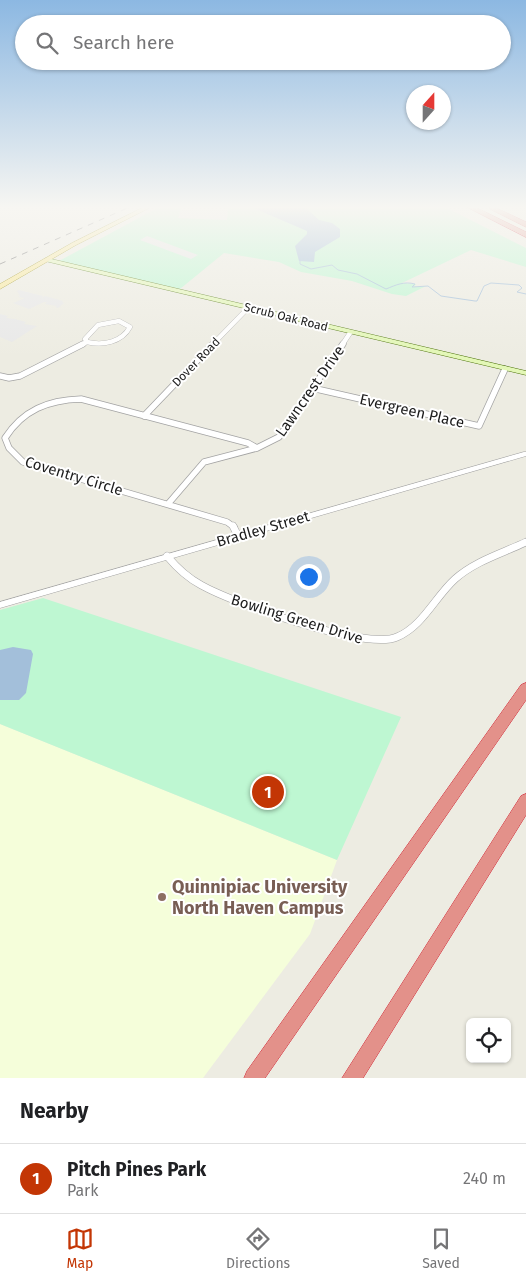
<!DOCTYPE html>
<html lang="en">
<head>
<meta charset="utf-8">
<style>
	body { margin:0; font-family:"Fira Sans",sans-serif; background:#f2f2f2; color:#202124 }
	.controls { position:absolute; right:15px; bottom:15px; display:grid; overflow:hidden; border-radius:8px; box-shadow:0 1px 4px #0004 }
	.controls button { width:45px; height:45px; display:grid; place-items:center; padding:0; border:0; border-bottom:1px solid #e0e0e0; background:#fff; color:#202124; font:25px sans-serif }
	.compass { position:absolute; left:406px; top:85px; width:45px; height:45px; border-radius:50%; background:#fff; box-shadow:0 1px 4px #0004; rotate:21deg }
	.you { position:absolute; left:308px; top:576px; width:18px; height:18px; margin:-12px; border:4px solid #fff; border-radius:50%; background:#1a73e8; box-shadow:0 0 0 8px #1a73e833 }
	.badge { display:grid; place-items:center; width:32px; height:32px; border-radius:50%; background:#c33605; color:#fff; font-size:16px; font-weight:700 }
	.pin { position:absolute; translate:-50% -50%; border:2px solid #fff; box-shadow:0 1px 5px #0006 }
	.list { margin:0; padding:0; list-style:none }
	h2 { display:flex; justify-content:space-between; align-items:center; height:65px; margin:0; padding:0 20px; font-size:21px }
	h2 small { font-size:16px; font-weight:400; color:#757577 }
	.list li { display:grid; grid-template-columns:32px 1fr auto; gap:15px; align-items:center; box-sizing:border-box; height:70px; padding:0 20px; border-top:1px solid #e0e0e0 }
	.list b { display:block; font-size:19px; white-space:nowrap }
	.list p { margin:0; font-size:16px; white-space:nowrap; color:#757577 }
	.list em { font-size:16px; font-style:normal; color:#757577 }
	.icon { flex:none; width:28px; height:28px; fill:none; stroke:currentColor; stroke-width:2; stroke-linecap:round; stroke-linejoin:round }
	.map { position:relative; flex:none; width:526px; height:1078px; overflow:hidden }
	.search { position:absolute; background:#fff; box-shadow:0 1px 4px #0004; left:15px; right:15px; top:15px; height:55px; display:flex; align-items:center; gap:12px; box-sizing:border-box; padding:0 18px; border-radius:28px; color:#757577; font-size:19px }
	.sheet { height:135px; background:#fff }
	nav { display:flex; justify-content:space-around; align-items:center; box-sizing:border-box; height:70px; border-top:1px solid #e0e0e0; background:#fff; font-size:14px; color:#757577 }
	nav a { display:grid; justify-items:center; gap:2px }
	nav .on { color:#c33605 }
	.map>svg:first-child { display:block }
	.education { fill:#f5feda }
	.park { fill:#bef7d2 }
	.parking { fill:#e8e8e8 }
	.water { fill:#a3bfda }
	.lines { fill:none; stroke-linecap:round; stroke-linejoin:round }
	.stream { stroke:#a3bfda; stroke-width:1 }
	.minor-far2-casing { stroke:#a3a3a3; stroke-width:5 }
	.minor-far1-casing { stroke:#a3a3a3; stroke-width:7 }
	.minor-casing { stroke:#a3a3a3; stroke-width:8 }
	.tertiary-casing { stroke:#a3a3a3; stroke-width:1 }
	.secondary-casing { stroke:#496f07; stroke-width:1 }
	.primary-casing { stroke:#908604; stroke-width:1 }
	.motorway-casing { stroke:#d22837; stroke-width:1 }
	.minor-far2 { stroke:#fff; stroke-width:4.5 }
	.minor-far1 { stroke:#fff; stroke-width:5.5 }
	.minor { stroke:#fff; stroke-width:7 }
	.tertiary { fill:#fff; fill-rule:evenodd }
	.secondary { fill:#e3f7b6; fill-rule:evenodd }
	.primary { fill:#f9e99b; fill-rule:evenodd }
	.motorway { fill:#e3918a; fill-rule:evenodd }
	.rail { stroke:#6a6a6a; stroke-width:1; stroke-dasharray:6 6; stroke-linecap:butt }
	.education-dot { fill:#8d6e63; stroke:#fff; stroke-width:2 }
	.labels { text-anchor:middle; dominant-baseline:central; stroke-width:4; stroke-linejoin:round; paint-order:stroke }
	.far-street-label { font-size:12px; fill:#1c1c1c; stroke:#fff }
	.street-label { font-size:15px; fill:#1c1c1c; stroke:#fff }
	.near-education-label { font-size:18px; font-weight:bold; fill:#785e54; stroke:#fff; text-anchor:start }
</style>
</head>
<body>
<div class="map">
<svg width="526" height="1078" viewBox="0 0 526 1078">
	<rect width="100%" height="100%" fill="#edece2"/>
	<path class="education" d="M 0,724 L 337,860 L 310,934 L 203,1078 L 0,1078 Z"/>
	<path class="park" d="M 161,206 L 443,206 L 526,248 L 526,267 L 471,250 L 402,283 L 416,284 L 414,287 L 426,286 L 406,296 L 392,294 L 352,281 L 301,272 L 279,262 L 224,253 L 180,289 L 59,261 Z
		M 43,598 L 401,717 L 337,860 L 0,724 L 0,610 Z"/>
	<path class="parking" d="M 182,206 L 225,206 L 225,209 L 228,209 L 227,220 L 178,218 Z
		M 147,236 L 198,255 L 191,259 L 140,240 Z
		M 19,290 L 43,296 L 42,298 L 45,296 L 63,301 L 62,302 L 64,303 L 58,308 L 55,307 L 57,306 L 45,304 L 47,302 L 44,302 L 29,309 L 13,303 L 25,298 L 18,297 L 20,296 L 17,291 Z
		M 0,314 L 8,316 L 6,318 L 15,319 L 26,322 L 24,324 L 37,326 L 12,342 L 0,337 Z"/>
	<path class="water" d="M 249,206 L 304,206 L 319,220 L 332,223 L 340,229 L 340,237 L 315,252 L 314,262 L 299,261 L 295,246 L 307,234 L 307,231 Z
		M 13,647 L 31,650 L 33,654 L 26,693 L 19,700 L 0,700 L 0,650 Z"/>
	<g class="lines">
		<path class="stream" d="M 300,260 L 300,264 L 311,269 L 332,265 L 338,270 L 357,274 L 386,289 C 396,285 404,281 415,284 L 412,287 L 428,286 L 441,296 L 475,301 L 477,301 L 484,286 L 491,283 L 519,285 L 522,288 L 517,292 L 526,294"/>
		<g class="minor-far2-casing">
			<path id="minor-far2" d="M 119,321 L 130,327 C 122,342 103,346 87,342 L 85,339 L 98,325 Z
				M 81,345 L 87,342
				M 212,345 L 248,308
				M 342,345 L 350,333"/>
		</g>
		<g class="minor-far1-casing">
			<path id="minor-far1" d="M 0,376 L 9,378 L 20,376 L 83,344
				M 312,388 L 479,426 L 505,369
				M 144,416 L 213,344
				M 168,504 L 204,462 L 257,448 L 279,437 L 343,344
				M 234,527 L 227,522 L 23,462 L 9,448 L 5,438 C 23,410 48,400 81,399 L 248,443 L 257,448"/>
		</g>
		<g class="minor-casing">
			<path id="minor" d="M 233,526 L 238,536
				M 167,556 C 177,568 188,578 201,585 C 233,603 366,651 397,637 C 423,626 435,597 455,579 C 475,561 503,553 526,542"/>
		</g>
		<g class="tertiary-casing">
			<path id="tertiary" d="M 524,452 L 526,452 L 526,456 L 0,608 L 0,602 Z"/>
		</g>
		<g class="secondary-casing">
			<path id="secondary" d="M 47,258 L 526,371 L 526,375 L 45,261 L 45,259 Z"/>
		</g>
		<g class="primary-casing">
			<path id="primary" d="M 146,206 L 153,206 L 76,245 L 0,289 L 0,284 L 72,243 Z"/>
		</g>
		<g class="motorway-casing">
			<path id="motorway" d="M 465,206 L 473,206 L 526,232 L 526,237 Z
				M 490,207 L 494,207 L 526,222 L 526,227 L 490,209 Z
				M 526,683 L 526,700 L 265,1078 L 244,1078 L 247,1071 L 521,685 Z
				M 526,794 L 526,815 L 363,1078 L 342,1078 L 521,796 Z"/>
		</g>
		<use href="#minor-far2" class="minor-far2"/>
		<use href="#minor-far1" class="minor-far1"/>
		<use href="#minor" class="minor"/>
		<use href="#tertiary" class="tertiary"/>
		<use href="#secondary" class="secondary"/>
		<use href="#primary" class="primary"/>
		<use href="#motorway" class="motorway"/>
		<path class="rail" d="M 0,264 L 132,206"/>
	</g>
	<linearGradient id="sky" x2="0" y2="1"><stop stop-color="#8cb8e2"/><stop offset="0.58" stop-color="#f7f6f2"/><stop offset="1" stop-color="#f7f6f2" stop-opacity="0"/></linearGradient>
	<rect width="526" height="357" fill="url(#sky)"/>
	<circle class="education-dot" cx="162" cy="897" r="5"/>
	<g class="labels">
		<g class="far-street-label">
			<text transform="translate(286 317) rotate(14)">Scrub Oak Road</text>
			<text transform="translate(196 362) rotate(-46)">Dover Road</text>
		</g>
		<g class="street-label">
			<text transform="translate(310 391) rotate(-55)">Lawncrest Drive</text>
			<text transform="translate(412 411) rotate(13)">Evergreen Place</text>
			<text transform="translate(74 476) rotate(17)">Coventry Circle</text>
			<text transform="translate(263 529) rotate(-16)">Bradley Street</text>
			<text transform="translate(297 619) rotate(17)">Bowling Green Drive</text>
		</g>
		<g class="near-education-label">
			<text x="172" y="887">Quinnipiac University<tspan x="172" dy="21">North Haven Campus</tspan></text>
		</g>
	</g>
</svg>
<div class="controls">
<button><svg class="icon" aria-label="locate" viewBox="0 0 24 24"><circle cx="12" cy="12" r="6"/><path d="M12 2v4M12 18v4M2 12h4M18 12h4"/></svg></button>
</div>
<svg class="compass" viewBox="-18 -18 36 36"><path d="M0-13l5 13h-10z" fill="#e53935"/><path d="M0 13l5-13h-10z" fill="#757577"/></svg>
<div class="you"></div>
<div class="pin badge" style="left:268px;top:792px">1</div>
<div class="search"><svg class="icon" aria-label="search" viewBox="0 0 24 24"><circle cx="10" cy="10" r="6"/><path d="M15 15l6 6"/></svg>Search here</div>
</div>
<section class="sheet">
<h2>Nearby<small></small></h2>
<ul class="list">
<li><span class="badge">1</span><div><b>Pitch Pines Park</b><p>Park</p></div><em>240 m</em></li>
</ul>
</section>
<nav>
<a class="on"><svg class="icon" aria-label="map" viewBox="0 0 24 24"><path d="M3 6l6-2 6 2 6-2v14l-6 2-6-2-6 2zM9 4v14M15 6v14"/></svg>Map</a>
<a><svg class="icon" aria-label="directions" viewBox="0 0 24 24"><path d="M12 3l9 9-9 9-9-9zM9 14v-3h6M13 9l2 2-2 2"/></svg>Directions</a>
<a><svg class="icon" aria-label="saved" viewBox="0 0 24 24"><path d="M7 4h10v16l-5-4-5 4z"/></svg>Saved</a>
</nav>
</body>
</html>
